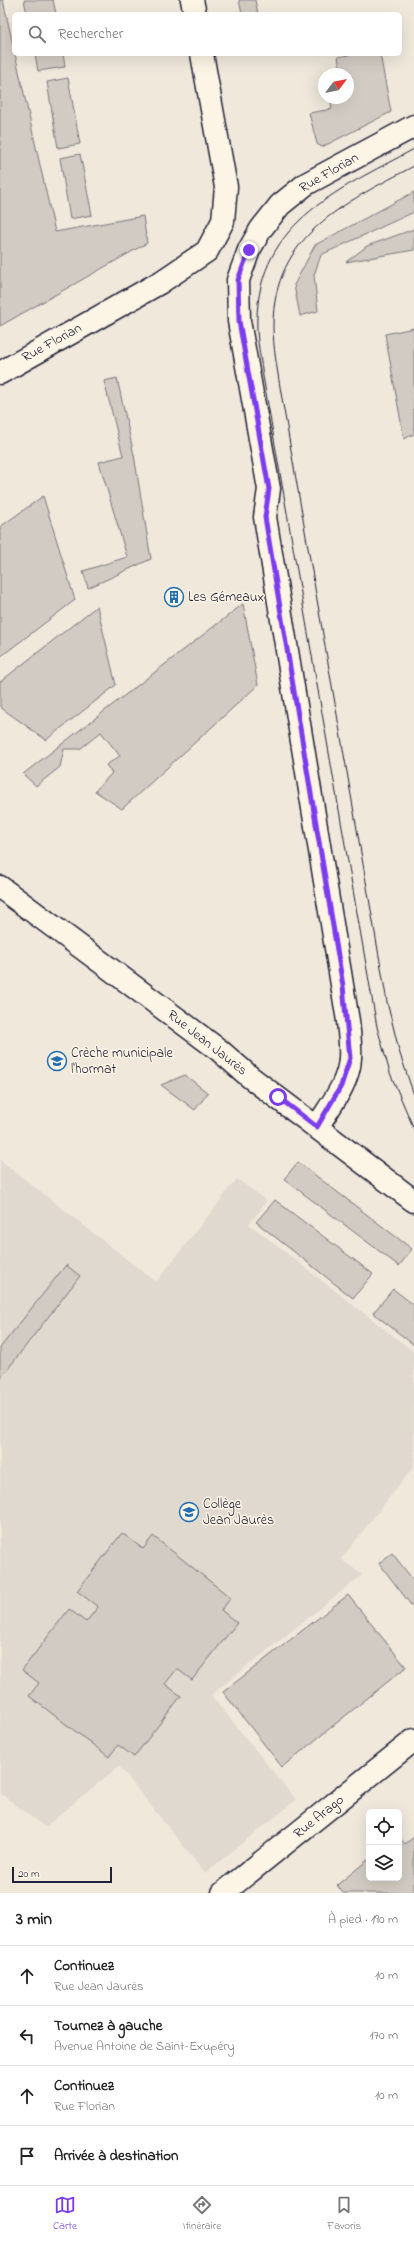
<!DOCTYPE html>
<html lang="fr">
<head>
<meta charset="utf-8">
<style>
	body { margin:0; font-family:"Indie Flower",sans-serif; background:#f6f6f6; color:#222 }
	.controls { position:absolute; right:12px; bottom:12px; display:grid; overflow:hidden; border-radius:6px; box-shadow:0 4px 16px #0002 }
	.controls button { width:36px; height:36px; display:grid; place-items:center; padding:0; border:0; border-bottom:1px solid #e0e0e0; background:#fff; color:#222; font:20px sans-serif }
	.compass { position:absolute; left:318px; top:68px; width:36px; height:36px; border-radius:50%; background:#fff; box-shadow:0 4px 16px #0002; rotate:58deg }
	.scale { position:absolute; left:12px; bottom:10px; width:100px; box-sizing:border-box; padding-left:4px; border:2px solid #22223b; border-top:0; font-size:11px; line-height:14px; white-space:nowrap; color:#22223b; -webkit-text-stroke:3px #fcf5e5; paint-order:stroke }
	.stop { position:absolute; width:12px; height:12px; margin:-9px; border:3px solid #7c3aed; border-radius:50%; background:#fff }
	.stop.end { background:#7c3aed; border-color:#fff; box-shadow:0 1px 4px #0008 }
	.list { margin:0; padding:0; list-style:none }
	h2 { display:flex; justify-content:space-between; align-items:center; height:52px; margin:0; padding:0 16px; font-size:17px }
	h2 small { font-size:13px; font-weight:400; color:#767676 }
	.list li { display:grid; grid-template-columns:26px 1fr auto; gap:12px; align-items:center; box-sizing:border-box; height:60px; padding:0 16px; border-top:1px solid #e0e0e0 }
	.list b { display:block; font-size:15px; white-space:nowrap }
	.list p { margin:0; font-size:13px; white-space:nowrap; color:#767676 }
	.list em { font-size:13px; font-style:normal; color:#767676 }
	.icon { flex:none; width:22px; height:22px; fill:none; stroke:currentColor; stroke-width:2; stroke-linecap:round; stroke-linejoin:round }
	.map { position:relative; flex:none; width:414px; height:1893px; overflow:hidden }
	.search { position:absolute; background:#fff; box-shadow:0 4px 16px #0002; left:12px; right:12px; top:12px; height:44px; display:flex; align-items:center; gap:10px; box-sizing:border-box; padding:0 14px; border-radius:6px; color:#767676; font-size:15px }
	.sheet { height:292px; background:#fff }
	nav { display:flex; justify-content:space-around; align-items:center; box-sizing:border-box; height:56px; border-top:1px solid #e0e0e0; background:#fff; font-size:11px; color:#767676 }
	nav a { display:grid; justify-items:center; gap:2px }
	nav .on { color:#7c3aed }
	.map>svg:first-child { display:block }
	.built { fill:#e0d9cf }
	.green { fill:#d1cbc3; stroke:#7a767f }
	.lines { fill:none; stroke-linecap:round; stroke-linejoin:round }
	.minor-casing { stroke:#22223b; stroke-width:25 }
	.major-casing { stroke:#22223b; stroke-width:25 }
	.minor { stroke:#fcf5e5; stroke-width:22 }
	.major { stroke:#fcf5e5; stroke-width:22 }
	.tram { stroke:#22223b; stroke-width:1 }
	.route { stroke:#7c3aed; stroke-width:5 }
	.labels { text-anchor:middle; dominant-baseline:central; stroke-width:3; stroke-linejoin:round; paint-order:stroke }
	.street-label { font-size:14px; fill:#22223b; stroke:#fcf5e5 }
	.poi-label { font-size:14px; fill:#22223b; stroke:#fcf5e5; text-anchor:start }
</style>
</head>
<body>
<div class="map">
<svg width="414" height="1893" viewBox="0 0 414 1893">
	<rect width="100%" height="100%" fill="#efe8db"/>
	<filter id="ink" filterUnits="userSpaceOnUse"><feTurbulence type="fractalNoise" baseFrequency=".025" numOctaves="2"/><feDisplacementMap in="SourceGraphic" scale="8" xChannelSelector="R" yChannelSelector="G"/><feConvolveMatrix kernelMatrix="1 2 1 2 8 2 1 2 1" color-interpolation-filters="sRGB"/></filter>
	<g filter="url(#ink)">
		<path class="built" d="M 0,1160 L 156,1282 L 237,1179 L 267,1201 L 249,1224 L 414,1352 L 414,1466 L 341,1559 L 362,1575 L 211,1695 L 296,1800 L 205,1873 L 119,1766 L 45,1827 L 0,1793 Z"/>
		<path class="green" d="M 0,0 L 3,0 L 55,232 L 143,216 L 147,243 L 0,326 Z
			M 24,0 L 53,0 L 56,14 L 27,14 Z
			M 239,0 L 255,0 L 258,14 L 242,14 Z
			M 35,54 L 63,54 L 65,67 L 38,71 Z
			M 353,54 L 380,54 L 391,112 L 322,147 L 317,144 L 309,113 L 332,109 L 330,98 L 348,98 L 348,74 L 341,74 L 338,57 Z
			M 68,78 L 80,144 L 58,148 L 47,82 Z
			M 80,154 L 92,215 L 70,219 L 60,158 Z
			M 414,192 L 414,212 L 321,255 L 314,275 L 318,311 L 300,316 L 294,285 L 315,245 Z
			M 414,229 L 414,250 L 346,262 L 367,246 Z
			M 414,328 L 414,434 L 404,439 L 385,334 Z
			M 117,378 L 134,455 L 151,559 L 88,588 L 83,571 L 127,557 L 99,462 L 123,456 L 104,381 Z
			M 43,496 L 75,600 L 0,657 L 0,527 Z
			M 243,604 L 258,685 L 122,809 L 95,791 L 112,773 L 106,765 L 120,756 L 101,732 L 80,749 L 64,749 L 60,767 L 36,786 L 23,774 Z
			M 97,606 L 116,685 L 46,740 L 0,707 L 0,682 Z
			M 185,1075 L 208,1093 L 195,1110 L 161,1085 Z
			M 298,1162 L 412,1249 L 399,1266 L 284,1179 Z
			M 275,1200 L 373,1274 L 353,1298 L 256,1222 Z
			M 66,1265 L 80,1276 L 0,1379 L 0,1348 Z
			M 393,1289 L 414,1305 L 414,1345 L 373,1313 Z
			M 122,1533 L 143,1549 L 153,1536 L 231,1598 L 221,1610 L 237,1623 L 192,1680 L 177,1669 L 165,1684 L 181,1696 L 134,1757 L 118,1745 L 109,1757 L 29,1696 L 39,1683 L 22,1670 L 69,1609 L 86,1622 L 98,1607 L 77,1591 Z
			M 392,1553 L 414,1581 L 414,1609 L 379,1563 Z
			M 348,1595 L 406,1667 L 282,1767 L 223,1692 Z
			M 399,1837 L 405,1844 L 414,1837 L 414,1893 L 343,1893 L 337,1885 L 369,1859 L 369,1878 L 399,1878 Z"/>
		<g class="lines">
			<g class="minor-casing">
				<path id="minor" d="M 192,0 L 195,14
					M 0,373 L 161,282 L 207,251 L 223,221 L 226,187 L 202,54
					M 317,1127 C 330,1106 349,1083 350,1058 C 351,1046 349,1033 348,1021 L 265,517 L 269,489 L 239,321 L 238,280 L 249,250 L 261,229 L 280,205 L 306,184 L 414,126
					M 223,1893 L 414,1740"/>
			</g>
			<g class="major-casing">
				<path id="major" d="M 0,887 L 219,1050 L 250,1077 L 414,1201"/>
			</g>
			<use href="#minor" class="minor"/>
			<use href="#major" class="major"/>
			<path class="tram" d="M 414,149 C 335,192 253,224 257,331 C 258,346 261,361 263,376 L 377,1027 L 390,1073 L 414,1129
				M 414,166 C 345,203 273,235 273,326 C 273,347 277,367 280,387 L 387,1002 L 400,1054 L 414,1095"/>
		</g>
	</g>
	<g class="lines" filter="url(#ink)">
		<path class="route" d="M 249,250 L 238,280 L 239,321 L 269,489 L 265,517 L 343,986 L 350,1058 L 341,1086 L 317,1127 L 278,1097"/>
	</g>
	<defs>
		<g id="building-ring" transform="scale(1)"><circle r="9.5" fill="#fcf5e5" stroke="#1f6fb2" stroke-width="1.5"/><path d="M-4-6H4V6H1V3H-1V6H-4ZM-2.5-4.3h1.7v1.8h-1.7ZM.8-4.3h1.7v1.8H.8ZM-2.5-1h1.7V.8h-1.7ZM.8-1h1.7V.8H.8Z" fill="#1f6fb2"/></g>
		<g id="school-ring" transform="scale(1)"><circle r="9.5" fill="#fcf5e5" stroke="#1f6fb2" stroke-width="1.5"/><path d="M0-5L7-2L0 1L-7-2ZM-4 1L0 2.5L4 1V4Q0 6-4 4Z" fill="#1f6fb2"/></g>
	</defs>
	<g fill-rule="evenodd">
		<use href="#building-ring" x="174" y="597"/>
		<use href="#school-ring" x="57" y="1061"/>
		<use href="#school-ring" x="189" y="1512"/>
	</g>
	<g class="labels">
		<g class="street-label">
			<text transform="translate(329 173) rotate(-30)">Rue Florian</text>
			<text transform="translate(52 343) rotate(-29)">Rue Florian</text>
			<text transform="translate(207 1043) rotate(38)">Rue Jean Jaurès</text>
			<text transform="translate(319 1817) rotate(-39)">Rue Arago</text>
		</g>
		<g class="poi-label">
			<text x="188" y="597">Les Gémeaux</text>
			<text x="71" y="1053">Crèche municipale<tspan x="71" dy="16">l'hormat</tspan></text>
			<text x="203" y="1504">Collège<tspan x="203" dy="16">Jean Jaurès</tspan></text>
		</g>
	</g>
</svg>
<div class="controls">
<button><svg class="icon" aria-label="locate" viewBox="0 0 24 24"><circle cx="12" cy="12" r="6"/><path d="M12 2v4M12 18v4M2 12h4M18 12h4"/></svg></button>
<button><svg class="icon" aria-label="layers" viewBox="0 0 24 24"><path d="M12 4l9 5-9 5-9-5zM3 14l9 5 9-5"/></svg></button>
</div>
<svg class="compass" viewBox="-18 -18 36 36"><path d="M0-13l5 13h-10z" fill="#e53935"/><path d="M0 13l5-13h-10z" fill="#767676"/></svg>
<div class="scale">20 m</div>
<div class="stop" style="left:278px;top:1097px"></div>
<div class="stop end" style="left:249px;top:250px"></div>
<div class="search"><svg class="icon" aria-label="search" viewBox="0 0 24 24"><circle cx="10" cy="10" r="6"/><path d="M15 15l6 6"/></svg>Rechercher</div>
</div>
<section class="sheet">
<h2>3 min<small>À pied · 190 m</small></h2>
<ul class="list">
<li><svg class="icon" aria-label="ahead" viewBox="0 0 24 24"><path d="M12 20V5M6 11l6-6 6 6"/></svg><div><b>Continuez</b><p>Rue Jean Jaurès</p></div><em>10 m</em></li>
<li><svg class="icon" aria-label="left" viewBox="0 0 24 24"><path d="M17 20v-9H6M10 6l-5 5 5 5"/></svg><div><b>Tournez à gauche</b><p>Avenue Antoine de Saint-Exupéry</p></div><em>170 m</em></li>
<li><svg class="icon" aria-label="ahead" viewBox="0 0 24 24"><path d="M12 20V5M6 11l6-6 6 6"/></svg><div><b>Continuez</b><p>Rue Florian</p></div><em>10 m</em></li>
<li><svg class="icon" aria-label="arrive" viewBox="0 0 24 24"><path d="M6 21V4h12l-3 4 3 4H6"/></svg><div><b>Arrivée à destination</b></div></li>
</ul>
</section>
<nav>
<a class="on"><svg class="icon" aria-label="map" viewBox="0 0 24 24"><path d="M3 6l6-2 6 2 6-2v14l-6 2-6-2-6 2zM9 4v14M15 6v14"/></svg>Carte</a>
<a><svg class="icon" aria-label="directions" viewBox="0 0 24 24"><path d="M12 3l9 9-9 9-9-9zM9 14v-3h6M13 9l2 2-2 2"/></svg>Itinéraire</a>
<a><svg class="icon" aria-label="saved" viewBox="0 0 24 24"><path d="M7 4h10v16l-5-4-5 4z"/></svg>Favoris</a>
</nav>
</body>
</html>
